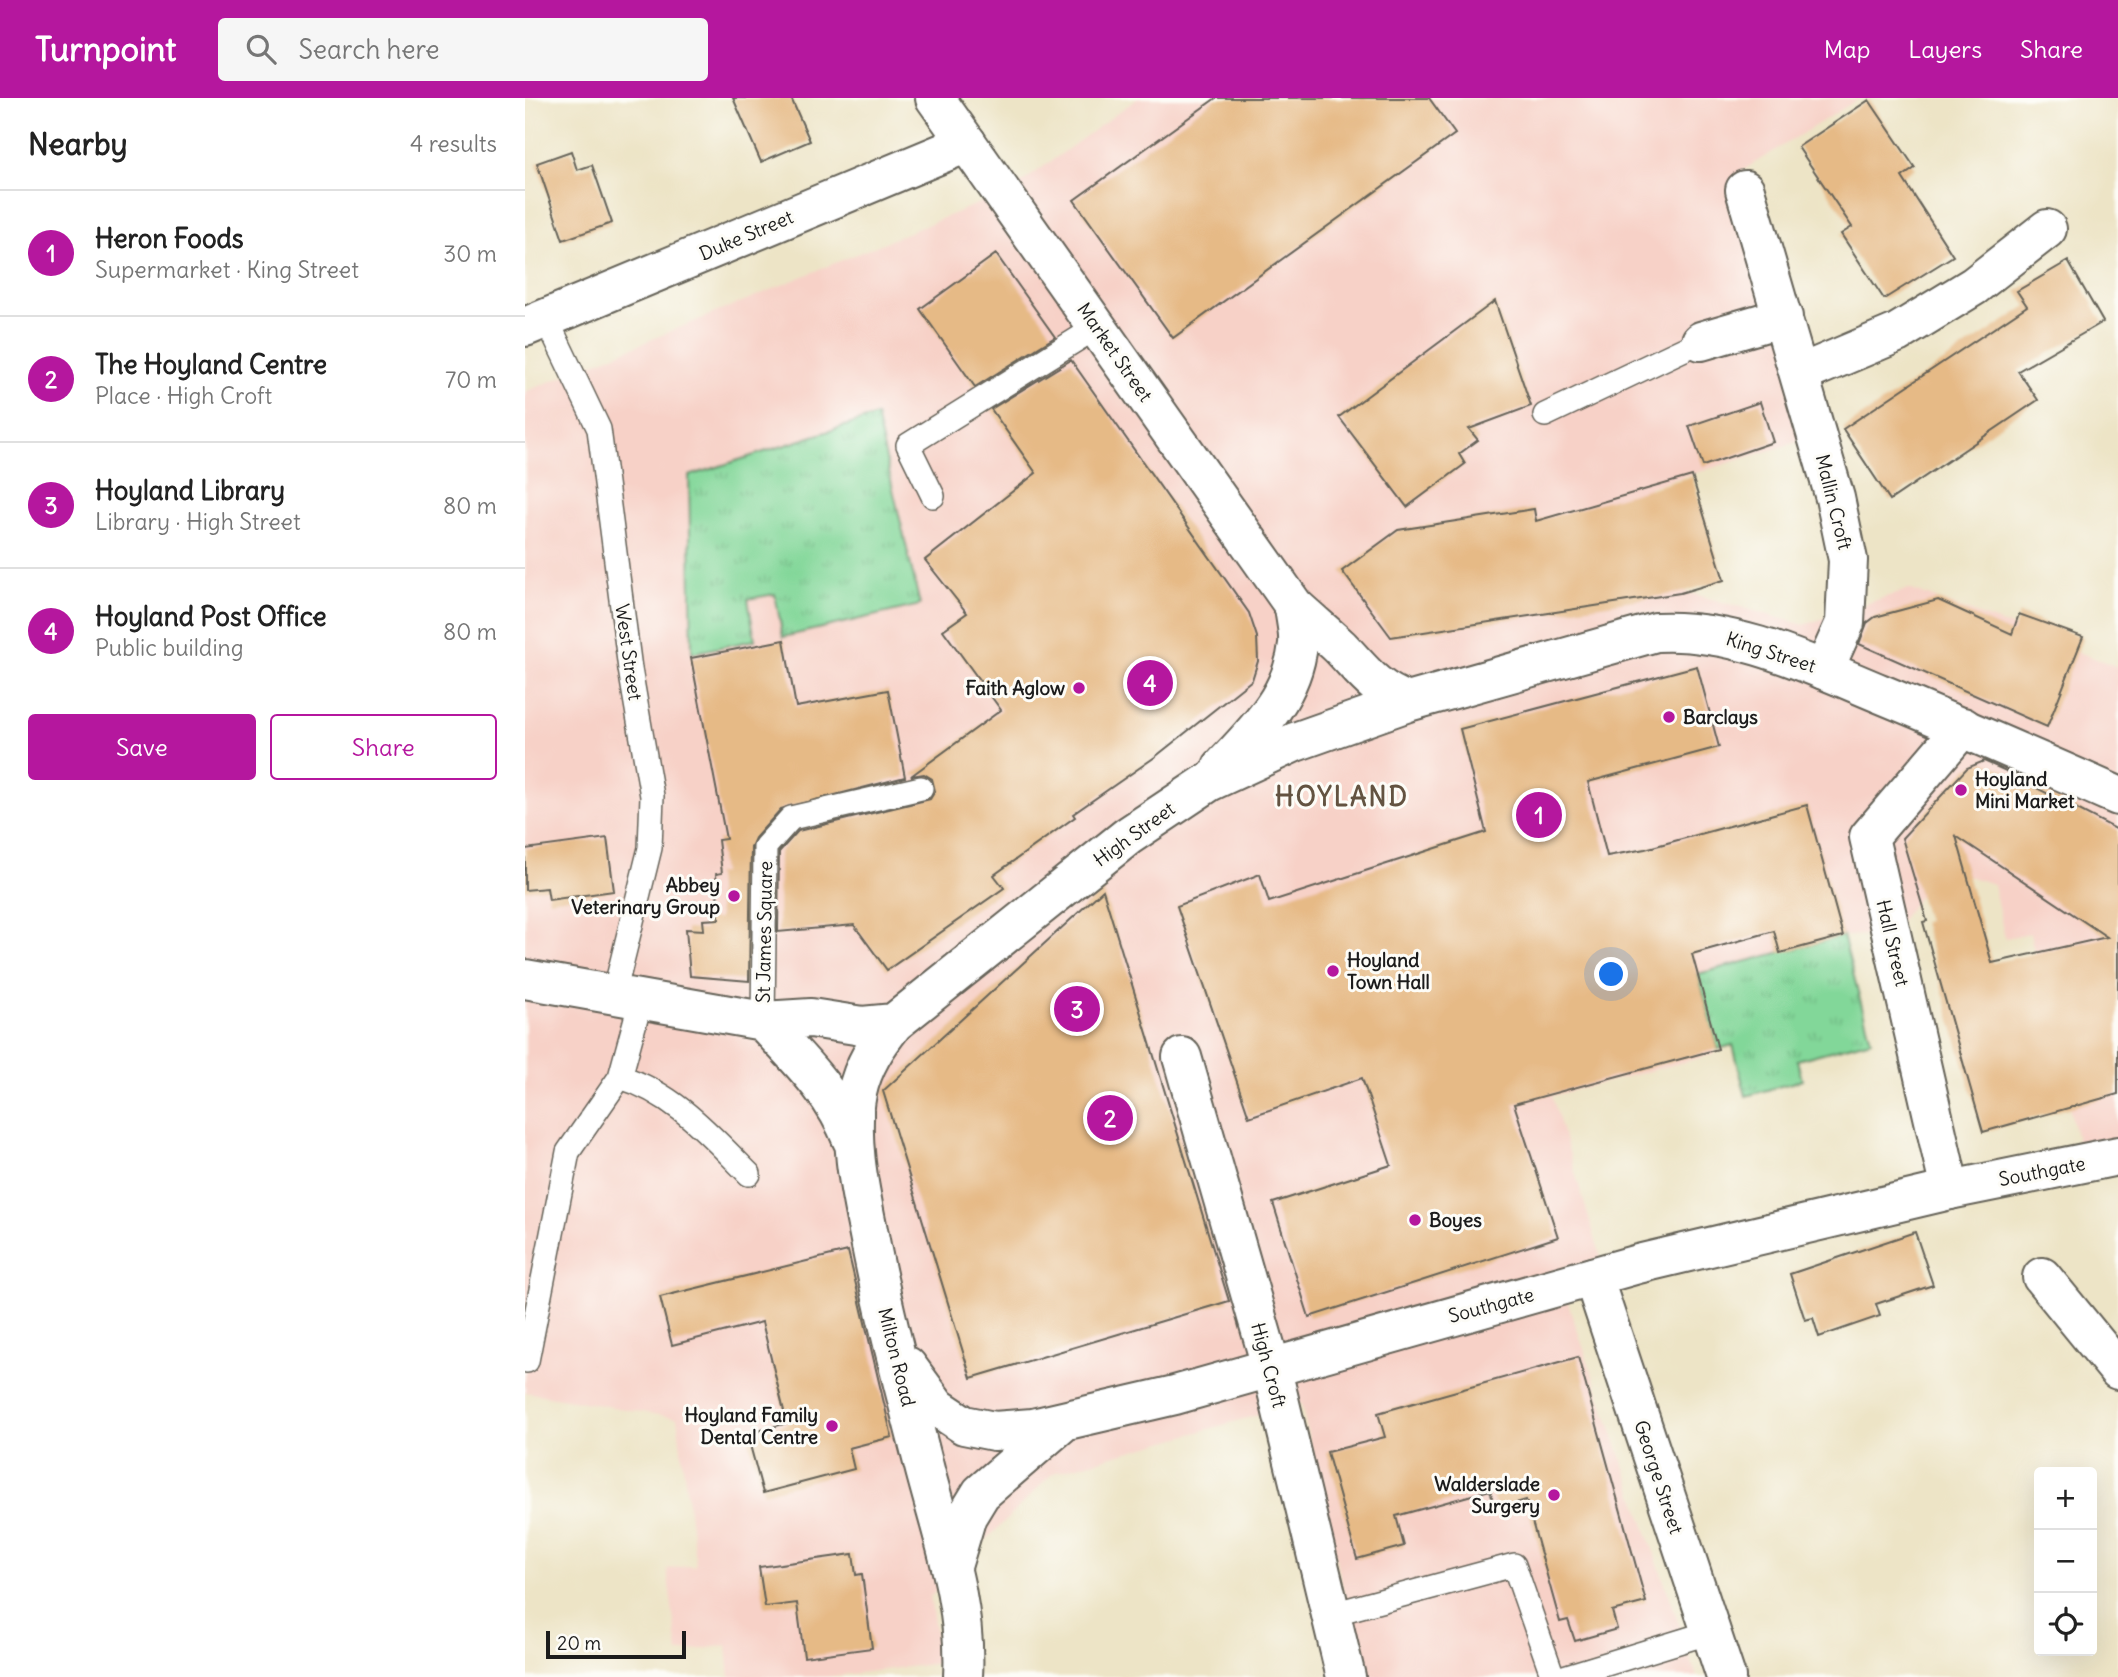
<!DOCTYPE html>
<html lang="en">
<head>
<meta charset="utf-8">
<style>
	body { margin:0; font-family:Delius,sans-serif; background:#f6f6f6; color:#222 }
	.controls { position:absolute; right:21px; bottom:21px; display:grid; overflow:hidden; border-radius:7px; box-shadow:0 7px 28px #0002 }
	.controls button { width:63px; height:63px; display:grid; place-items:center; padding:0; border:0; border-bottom:2px solid #e0e0e0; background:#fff; color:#222; font:35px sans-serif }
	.scale { position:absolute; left:21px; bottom:18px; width:140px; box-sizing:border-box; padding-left:7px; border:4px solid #1c1c1c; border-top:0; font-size:19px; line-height:24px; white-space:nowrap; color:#1c1c1c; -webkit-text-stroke:5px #fdfcf7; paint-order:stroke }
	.you { position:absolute; left:1087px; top:877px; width:24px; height:24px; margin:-18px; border:5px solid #fff; border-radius:50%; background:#1a73e8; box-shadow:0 0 0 10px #1a73e833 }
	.badge { display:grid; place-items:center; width:46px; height:46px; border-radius:50%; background:#b5179e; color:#fff; font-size:23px; font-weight:700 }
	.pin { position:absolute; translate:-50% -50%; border:4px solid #fff; box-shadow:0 2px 7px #0006 }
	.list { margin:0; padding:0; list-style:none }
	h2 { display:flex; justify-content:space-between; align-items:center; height:91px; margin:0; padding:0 28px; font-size:30px }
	h2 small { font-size:23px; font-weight:400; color:#767676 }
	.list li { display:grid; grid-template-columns:46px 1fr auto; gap:21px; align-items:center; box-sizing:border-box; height:126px; padding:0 28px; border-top:2px solid #e0e0e0 }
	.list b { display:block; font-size:26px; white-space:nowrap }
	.list p { margin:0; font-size:23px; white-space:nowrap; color:#767676 }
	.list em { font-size:23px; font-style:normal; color:#767676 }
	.actions { display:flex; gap:14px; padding:21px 28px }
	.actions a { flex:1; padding:16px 0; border:2px solid #b5179e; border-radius:7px; text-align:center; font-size:24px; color:#b5179e }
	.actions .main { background:#b5179e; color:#fff }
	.icon { flex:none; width:38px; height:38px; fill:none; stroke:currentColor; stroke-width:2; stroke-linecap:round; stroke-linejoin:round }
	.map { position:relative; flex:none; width:1593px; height:1579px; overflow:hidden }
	header { display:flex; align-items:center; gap:42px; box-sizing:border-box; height:98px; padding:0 35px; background:#b5179e; color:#fff }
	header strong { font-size:33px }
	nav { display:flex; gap:38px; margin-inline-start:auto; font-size:24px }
	.search { width:490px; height:63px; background:#f6f6f6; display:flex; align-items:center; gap:18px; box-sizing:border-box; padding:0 24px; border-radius:7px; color:#767676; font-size:26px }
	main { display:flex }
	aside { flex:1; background:#fff }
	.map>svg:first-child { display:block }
	.built { fill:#f7d1c7 }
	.grass { fill:url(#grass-tufts); stroke:#4f7a5a; stroke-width:2 }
	.building { fill:#e6ba86; fill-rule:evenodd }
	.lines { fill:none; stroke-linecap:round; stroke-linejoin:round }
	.lane-casing { stroke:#656258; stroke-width:26 }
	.street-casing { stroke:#656258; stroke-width:42 }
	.secondary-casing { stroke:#656258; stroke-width:42 }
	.lane { stroke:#fff; stroke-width:23 }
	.street { stroke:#fff; stroke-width:38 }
	.secondary { stroke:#fff; stroke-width:38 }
	.poi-dot { fill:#b5179e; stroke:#fdfcf7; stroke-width:2.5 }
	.labels { text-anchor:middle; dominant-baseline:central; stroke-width:6; stroke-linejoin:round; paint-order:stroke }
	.street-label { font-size:19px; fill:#1c1c1c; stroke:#fdfcf7 }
	.poi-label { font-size:19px; font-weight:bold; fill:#1c1c1c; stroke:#fdfcf7; text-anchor:end }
	.district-label { font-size:26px; font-weight:bold; letter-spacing:2px; fill:#635341; stroke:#fdfcf7 }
</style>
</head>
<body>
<header>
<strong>Turnpoint</strong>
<div class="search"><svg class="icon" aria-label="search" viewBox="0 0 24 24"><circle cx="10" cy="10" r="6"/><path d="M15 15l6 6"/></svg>Search here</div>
<nav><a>Map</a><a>Layers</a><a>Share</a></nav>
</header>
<main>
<aside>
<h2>Nearby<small>4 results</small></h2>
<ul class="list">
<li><span class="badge">1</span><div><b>Heron Foods</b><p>Supermarket · King Street</p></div><em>30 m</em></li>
<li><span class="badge">2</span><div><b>The Hoyland Centre</b><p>Place · High Croft</p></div><em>70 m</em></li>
<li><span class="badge">3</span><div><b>Hoyland Library</b><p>Library · High Street</p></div><em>80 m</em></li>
<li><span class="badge">4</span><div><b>Hoyland Post Office</b><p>Public building</p></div><em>80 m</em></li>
</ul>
<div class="actions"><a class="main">Save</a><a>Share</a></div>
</aside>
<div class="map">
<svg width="1593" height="1579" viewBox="0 0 1593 1579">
	<defs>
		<pattern id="grass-tufts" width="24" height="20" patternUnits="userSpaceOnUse" patternTransform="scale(1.75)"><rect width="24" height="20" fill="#82d799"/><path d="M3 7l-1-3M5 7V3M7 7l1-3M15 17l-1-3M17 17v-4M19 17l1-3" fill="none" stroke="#70b883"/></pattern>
	</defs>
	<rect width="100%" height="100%" fill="#fdfcf7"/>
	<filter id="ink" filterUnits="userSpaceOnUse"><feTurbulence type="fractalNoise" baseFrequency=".0143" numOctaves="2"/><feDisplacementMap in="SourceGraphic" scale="14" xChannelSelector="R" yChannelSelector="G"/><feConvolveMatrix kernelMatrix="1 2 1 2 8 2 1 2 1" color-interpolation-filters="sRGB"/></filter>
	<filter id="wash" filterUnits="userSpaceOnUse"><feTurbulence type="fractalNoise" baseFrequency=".00686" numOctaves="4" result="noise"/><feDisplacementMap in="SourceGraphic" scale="28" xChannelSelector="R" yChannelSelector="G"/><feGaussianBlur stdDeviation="1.57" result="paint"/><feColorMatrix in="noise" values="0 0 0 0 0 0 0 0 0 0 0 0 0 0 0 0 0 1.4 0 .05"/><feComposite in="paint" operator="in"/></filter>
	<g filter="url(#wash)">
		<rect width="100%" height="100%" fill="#ede4c6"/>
		<path class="built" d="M 613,0 L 1335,0 L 1215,74 L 1292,338 L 1124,389 L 1154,492 L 1279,527 L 1384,491 L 1593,569 L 1593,1058 L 1557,1065 L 1505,835 L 1480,840 L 1468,786 L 1425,772 L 1398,793 L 1365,836 L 1318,838 L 1255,855 L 1190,952 L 1190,956 L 1027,998 L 1076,1160 L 1032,1173 L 1172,1579 L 838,1579 L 776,1305 L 528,1375 L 405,1498 L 415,1565 L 300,1579 L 205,1579 L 202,1547 L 153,1555 L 142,1471 L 171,1467 L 152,1320 L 0,1294 L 0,294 L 488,91 Z"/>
		<path class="grass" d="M 351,318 L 395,507 L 258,539 L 250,496 L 223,501 L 230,542 L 167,555 L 164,378 Z
			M 1318,838 L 1346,942 L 1272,962 L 1277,982 L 1221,998 L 1208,947 L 1193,951 L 1173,876 Z"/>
		<g id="blocks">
			<path class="building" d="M 208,0 L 266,0 L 285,43 L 236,64 Z
				M 691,0 L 904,0 L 930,36 L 648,240 L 549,102 Z
				M 1344,2 L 1390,70 L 1377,79 L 1428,158 L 1359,201 L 1316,136 L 1327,129 L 1273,49 Z
				M 46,53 L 52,72 L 67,67 L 87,125 L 38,142 L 12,65 Z
				M 471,156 L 530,239 L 450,289 L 395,211 Z
				M 1543,163 L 1578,224 L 1493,273 L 1513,302 L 1365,402 L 1318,331 L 1502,208 L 1492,193 Z
				M 970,203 L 1006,308 L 944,331 L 953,342 L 934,356 L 940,366 L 882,409 L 814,319 Z
				M 546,262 L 724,515 L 732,539 L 733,563 L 727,582 L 630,659 L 548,716 L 550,719 L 469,777 L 479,790 L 362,872 L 329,827 L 253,834 L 254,754 L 273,733 L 405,701 L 410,693 L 407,681 L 399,676 L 386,678 L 476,612 L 418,532 L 442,515 L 400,462 L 511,375 L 466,311 Z
				M 1235,304 L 1248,344 L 1178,368 L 1164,328 Z
				M 1167,378 L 1199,482 L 1155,495 L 866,539 L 817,473 L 873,432 L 1009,411 L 1011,423 Z
				M 1413,502 L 1487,536 L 1494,516 L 1558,539 L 1522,629 L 1334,546 L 1342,525 L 1350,519 Z
				M 259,542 L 271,609 L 363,592 L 380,679 L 256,711 L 230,740 L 226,749 L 224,883 L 165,878 L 161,831 L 179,832 L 178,822 L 194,821 L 191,776 L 197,775 L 193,742 L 201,741 L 166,560 Z
				M 1172,568 L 1194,649 L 1063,684 L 1082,758 L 1120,751 L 1282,707 L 1318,838 L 1255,855 L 1249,833 L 1167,856 L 1193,951 L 989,1006 L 1033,1139 L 784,1219 L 748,1105 L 866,1067 L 837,980 L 724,1019 L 652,808 L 735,776 L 744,804 L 961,734 L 935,631 Z
				M 1459,663 L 1501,682 L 1500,684 L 1593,732 L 1593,996 L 1458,1034 L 1398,824 L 1402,823 L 1377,740 L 1442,670 ZM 1431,738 L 1582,839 L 1467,865 Z
				M 82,740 L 89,793 L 24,802 L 22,790 L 0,792 L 0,751 Z
				M 578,792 L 704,1203 L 446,1280 L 358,993 Z
				M 1390,1134 L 1408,1187 L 1351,1206 L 1355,1218 L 1294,1239 L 1288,1220 L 1280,1222 L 1265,1176 Z
				M 323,1153 L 367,1339 L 324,1350 L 329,1371 L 238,1395 L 222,1336 L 262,1325 L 237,1224 L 147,1247 L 135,1199 Z
				M 1053,1259 L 1121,1504 L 1087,1513 L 1092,1531 L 1050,1543 L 1043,1522 L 1035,1524 L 1001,1402 L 971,1411 L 965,1392 L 871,1418 L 879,1448 L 832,1461 L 802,1354 L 860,1339 L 853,1315 Z
				M 328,1456 L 331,1477 L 337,1476 L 347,1550 L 279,1559 L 272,1505 L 240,1509 L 234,1469 Z"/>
		</g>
	</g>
	<g filter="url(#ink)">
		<use href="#blocks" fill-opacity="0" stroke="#656258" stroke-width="2"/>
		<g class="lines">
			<g class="lane-casing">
				<path id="lane" d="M 21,220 L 74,331 L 105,571 L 127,698 L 125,750 L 89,896
					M 1020,317 L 1176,243
					M 408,398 L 383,347 L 572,229
					M 238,923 L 240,749 L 266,720 L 396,690
					M 95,979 C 149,995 185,1037 224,1076
					M 2,1263 L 43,1054 L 95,979 L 116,902
					M 807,1516 L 989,1467 L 1028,1579
					M 1039,1579 L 1186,1534"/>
			</g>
			<g class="street-casing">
				<path id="street" d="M 1220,92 L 1310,400 L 1323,462 L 1320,525 L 1299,572
					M 0,229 L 442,45
					M 1176,243 L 1258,219
					M 1275,276 L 1372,235 L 1449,188 L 1522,131
					M 657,959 L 746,1268 L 821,1579
					M 1425,1092 L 1344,739 L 1438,629
					M 1068,1179 L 1201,1579
					M 1517,1179 L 1593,1272"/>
			</g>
			<g class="secondary-casing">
				<path id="secondary" d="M 410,0 L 769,508 C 784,522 800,535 815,549 C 839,574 849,591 883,604
					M 697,669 C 730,634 768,598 773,546 C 774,534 770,520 769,508
					M 0,881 L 238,923 L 286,920 L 337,928 L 369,925
					M 238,923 C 273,961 308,993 327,1042
					M 382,1268 L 412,1309 L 439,1327 L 469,1333 L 508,1330 L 650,1297 L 1113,1166 L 1425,1092 L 1593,1058
					M 428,1465 L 442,1418 L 456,1395 L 537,1325
					M 438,1579 C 442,1507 419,1444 401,1376 C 381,1297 359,1217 344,1137 C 335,1093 323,1040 332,995 C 338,967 352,946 369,925 L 603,738 L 684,684 L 770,644 L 883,604 L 1131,534 C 1210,530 1282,565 1354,595 C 1434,628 1514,663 1593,698"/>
			</g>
			<use href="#lane" class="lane"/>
			<use href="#street" class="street"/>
			<use href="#secondary" class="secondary"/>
		</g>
	</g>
	<g class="poi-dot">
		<circle cx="554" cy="590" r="7"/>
		<circle cx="1144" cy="619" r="7"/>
		<circle cx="1436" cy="692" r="7"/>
		<circle cx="209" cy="798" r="7"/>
		<circle cx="808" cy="873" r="7"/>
		<circle cx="890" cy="1122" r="7"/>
		<circle cx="307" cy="1328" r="7"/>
		<circle cx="1029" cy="1397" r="7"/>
	</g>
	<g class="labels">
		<g class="street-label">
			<text transform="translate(221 137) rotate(-23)">Duke Street</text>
			<text transform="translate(590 254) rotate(55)">Market Street</text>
			<text transform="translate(1309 404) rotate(76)">Mallin Croft</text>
			<text transform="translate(104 554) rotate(82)">West Street</text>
			<text transform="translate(1246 554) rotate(18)">King Street</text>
			<text transform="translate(609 736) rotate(-36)">High Street</text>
			<text transform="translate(239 834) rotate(-89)">St James Square</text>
			<text transform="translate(1368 845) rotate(77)">Hall Street</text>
			<text transform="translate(1517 1073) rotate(-11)">Southgate</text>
			<text transform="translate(966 1207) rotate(-15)">Southgate</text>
			<text transform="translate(372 1259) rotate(76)">Milton Road</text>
			<text transform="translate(744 1267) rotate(75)">High Croft</text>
			<text transform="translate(1134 1379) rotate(72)">George Street</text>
		</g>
		<g class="poi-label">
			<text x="540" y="590">Faith Aglow</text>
			<text x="1158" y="619" text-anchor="start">Barclays</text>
			<text x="1450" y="681" text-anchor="start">Hoyland<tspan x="1450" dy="22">Mini Market</tspan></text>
			<text x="195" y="787">Abbey<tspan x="195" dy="22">Veterinary Group</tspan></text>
			<text x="822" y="862" text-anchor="start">Hoyland<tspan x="822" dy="22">Town Hall</tspan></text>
			<text x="904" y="1122" text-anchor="start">Boyes</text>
			<text x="293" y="1317">Hoyland Family<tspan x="293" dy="22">Dental Centre</tspan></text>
			<text x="1015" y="1386">Walderslade<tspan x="1015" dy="22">Surgery</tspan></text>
		</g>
		<g class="district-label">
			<text x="817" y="698">HOYLAND</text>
		</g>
	</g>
</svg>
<div class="controls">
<button>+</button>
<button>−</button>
<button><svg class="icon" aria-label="locate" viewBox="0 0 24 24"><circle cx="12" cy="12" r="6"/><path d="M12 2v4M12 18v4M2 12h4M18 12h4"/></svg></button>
</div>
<div class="scale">20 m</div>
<div class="you"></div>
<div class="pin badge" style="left:1014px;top:717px">1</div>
<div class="pin badge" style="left:585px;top:1020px">2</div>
<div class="pin badge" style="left:552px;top:911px">3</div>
<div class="pin badge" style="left:625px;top:585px">4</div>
</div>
</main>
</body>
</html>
